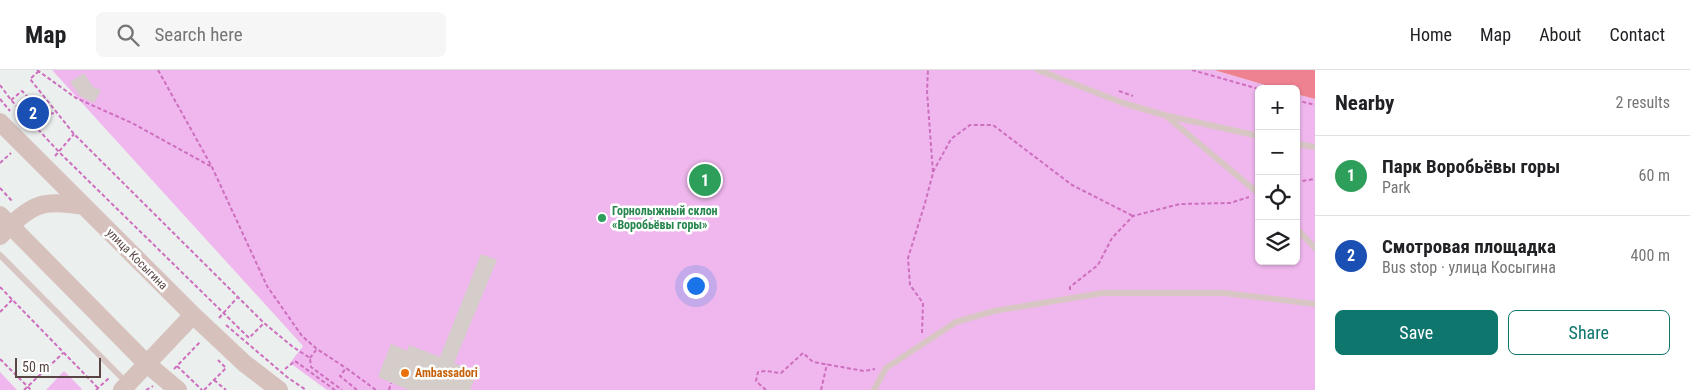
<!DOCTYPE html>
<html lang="en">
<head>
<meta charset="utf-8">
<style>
	body { margin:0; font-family:"Roboto Condensed",sans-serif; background:#f6f6f6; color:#202124 }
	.controls { position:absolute; right:15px; top:15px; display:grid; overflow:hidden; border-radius:8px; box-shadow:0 1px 4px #0004 }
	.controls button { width:45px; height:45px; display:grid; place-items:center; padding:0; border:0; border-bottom:1px solid #e0e0e0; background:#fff; color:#202124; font:25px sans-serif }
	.scale { position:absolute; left:15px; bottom:12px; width:86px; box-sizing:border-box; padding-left:5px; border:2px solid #594644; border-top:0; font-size:14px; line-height:18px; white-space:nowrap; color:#594644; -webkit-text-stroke:4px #fff; paint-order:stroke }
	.you { position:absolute; left:695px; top:215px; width:18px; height:18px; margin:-12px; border:4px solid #fff; border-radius:50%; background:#1a73e8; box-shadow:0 0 0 8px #1a73e833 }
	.badge { display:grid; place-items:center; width:32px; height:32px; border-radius:50%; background:#0f766e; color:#fff; font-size:16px; font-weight:700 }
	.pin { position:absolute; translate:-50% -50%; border:2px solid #fff; box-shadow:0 1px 5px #0006 }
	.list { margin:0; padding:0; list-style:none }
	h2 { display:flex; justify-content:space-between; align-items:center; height:65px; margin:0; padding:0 20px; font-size:21px }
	h2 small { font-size:16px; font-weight:400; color:#757577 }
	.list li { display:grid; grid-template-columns:32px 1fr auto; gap:15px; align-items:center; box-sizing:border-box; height:80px; padding:0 20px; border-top:1px solid #e0e0e0 }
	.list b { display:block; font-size:19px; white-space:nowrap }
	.list p { margin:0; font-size:16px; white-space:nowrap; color:#757577 }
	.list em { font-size:16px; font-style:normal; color:#757577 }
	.actions { display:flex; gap:10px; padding:15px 20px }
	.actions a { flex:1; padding:11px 0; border:1px solid #0f766e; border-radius:8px; text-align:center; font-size:18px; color:#0f766e }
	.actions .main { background:#0f766e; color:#fff }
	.icon { flex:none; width:28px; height:28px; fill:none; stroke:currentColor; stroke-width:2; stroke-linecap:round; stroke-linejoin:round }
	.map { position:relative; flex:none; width:1315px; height:320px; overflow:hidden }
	header { display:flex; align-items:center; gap:30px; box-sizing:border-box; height:70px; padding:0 25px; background:#fff; border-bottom:1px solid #e0e0e0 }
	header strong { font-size:24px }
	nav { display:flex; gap:28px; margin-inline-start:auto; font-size:18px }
	.search { width:350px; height:45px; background:#f6f6f6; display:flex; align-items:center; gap:12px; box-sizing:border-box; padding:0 18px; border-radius:8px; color:#757577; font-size:19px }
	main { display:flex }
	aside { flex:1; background:#fff }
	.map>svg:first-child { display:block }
	.green { fill:#efb7ed }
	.water { fill:#ee8290 }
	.building { fill:#d4cdca }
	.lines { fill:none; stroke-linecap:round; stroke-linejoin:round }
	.path { stroke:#ce6ebe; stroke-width:2; stroke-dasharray:4 2.5; stroke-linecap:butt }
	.lane { stroke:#d7c6c4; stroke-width:6 }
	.secondary { stroke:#d6c1bd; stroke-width:18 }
	.leisure-dot { fill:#2e9e5b; stroke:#fff; stroke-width:2 }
	.food-dot { fill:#e8710a; stroke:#fff; stroke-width:2 }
	.labels { text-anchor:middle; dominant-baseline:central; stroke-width:5; stroke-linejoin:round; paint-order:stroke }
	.leisure-label { font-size:12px; font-weight:bold; fill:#27864d; stroke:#fff; text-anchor:start }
	.street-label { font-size:12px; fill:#594644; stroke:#fff }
	.food-label { font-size:12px; font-weight:bold; fill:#c56008; stroke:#fff; text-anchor:start }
</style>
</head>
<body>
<header>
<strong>Map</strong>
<div class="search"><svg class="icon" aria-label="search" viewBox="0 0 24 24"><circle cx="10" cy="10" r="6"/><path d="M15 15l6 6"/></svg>Search here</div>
<nav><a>Home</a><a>Map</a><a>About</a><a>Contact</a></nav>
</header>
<main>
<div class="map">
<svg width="1315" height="320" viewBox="0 0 1315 320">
	<rect width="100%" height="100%" fill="#ebefee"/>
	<path class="green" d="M 52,0 L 1214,0 L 1279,19 L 1259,19 L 1259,191 L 1296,191 L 1296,24 L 1315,29 L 1315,320 L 327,320 L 290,293 L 303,276 Z
		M 64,301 L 82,319 L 81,320 L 46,320 Z
		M 0,302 L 17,320 L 0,320 Z"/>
	<path class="water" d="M 1214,0 L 1315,0 L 1315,29 L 1296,24 L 1296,19 L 1279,19 Z"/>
	<path class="building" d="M 84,3 L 93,17 L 101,20 L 94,33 L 80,26 L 70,12 Z
		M 481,184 L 497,190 L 454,293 L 468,299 L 466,305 L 475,308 L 470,320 L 409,320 L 378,307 L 391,274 L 407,281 L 409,275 L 440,287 Z"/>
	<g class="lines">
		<path class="path" d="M 37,0 L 76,28 L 132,53 L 212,97
			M 158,0 L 212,97 L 267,216 L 302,266 L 317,279 L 346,298
			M 1192,0 L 1259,19
			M 39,1 L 30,9 L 74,64 L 264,253 L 293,277 L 310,288 L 311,297 L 342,320
			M 0,15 L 11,30 L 59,82 L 249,268 L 264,253
			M 1119,21 L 1133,26
			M 0,29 L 10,41
			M 11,30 L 22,21 L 44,44 L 56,43
			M 1296,30 L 1315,35
			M 55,86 L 74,64
			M 0,93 L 11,83
			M 933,102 L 951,69 L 970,55 L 993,55 L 1072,115 L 1133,146
			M 1296,112 L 1315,109
			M 0,118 L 12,131
			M 0,217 L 98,318
			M 1070,220 L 1070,217 L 1098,195 L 1112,168 L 1133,146 L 1180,134 L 1230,133 L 1249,127
			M 0,242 L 13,229
			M 219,248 L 237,228
			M 226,255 L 287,307 L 306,320
			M 922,263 L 923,233 L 910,215 L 908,188 L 925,133 L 933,103 L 927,21 L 928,0
			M 310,288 L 316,280
			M 0,289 L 31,320
			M 177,296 L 202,320
			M 174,299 L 200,272
			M 285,299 L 295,291 L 335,320
			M 214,310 L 226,320
			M 24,320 L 63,283
			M 96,320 L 109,308
			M 146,320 L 153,316
			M 204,320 L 226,298 L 218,290
			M 357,320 L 340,306 L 346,298 L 376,320
			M 389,320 L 391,313
			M 766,320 L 756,311 L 758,302 L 765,301 L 781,303 L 803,283 L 813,292 L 864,301 L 875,299
			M 821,320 L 827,294"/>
		<path class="lane" d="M 1038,0 L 1123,33 L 1164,45 L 1259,66
			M 1165,45 L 1259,124
			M 1296,74 L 1315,77
			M 1296,158 L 1315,178
			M 0,185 L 127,313
			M 874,320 L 886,298 L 956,252 L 994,241 L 1103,223 L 1224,223 L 1315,234"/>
		<path class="secondary" d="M 0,52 L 193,245 L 244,293 L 279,320
			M 0,145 L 147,294 L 178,320
			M 0,166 C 33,134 38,129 84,136
			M 122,320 L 193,245"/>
	</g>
	<circle class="leisure-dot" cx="602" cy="148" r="5"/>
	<circle class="food-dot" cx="405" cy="303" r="5"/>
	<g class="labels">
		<g class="leisure-label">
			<text x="612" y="141">Горнолыжный склон<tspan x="612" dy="14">«Воробьёвы горы»</tspan></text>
		</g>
		<g class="street-label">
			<text transform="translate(137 189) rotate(45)">улица Косыгина</text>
		</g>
		<g class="food-label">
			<text x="415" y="303">Ambassadori</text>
		</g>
	</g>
</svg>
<div class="controls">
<button>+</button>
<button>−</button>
<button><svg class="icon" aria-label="locate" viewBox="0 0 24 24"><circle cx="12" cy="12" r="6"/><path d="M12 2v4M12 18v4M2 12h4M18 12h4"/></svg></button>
<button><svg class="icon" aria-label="layers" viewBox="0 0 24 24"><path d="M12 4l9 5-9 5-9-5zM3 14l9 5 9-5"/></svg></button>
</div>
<div class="scale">50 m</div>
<div class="you"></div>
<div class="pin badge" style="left:705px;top:110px;background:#2e9e5b">1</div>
<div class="pin badge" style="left:33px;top:43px;background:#1a4fb4">2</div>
</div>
<aside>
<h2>Nearby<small>2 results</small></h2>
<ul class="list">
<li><span class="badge" style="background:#2e9e5b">1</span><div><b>Парк Воробьёвы горы</b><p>Park</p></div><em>60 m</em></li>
<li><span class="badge" style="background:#1a4fb4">2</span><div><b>Смотровая площадка</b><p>Bus stop · улица Косыгина</p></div><em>400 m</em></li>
</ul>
<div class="actions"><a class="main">Save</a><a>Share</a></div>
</aside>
</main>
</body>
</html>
